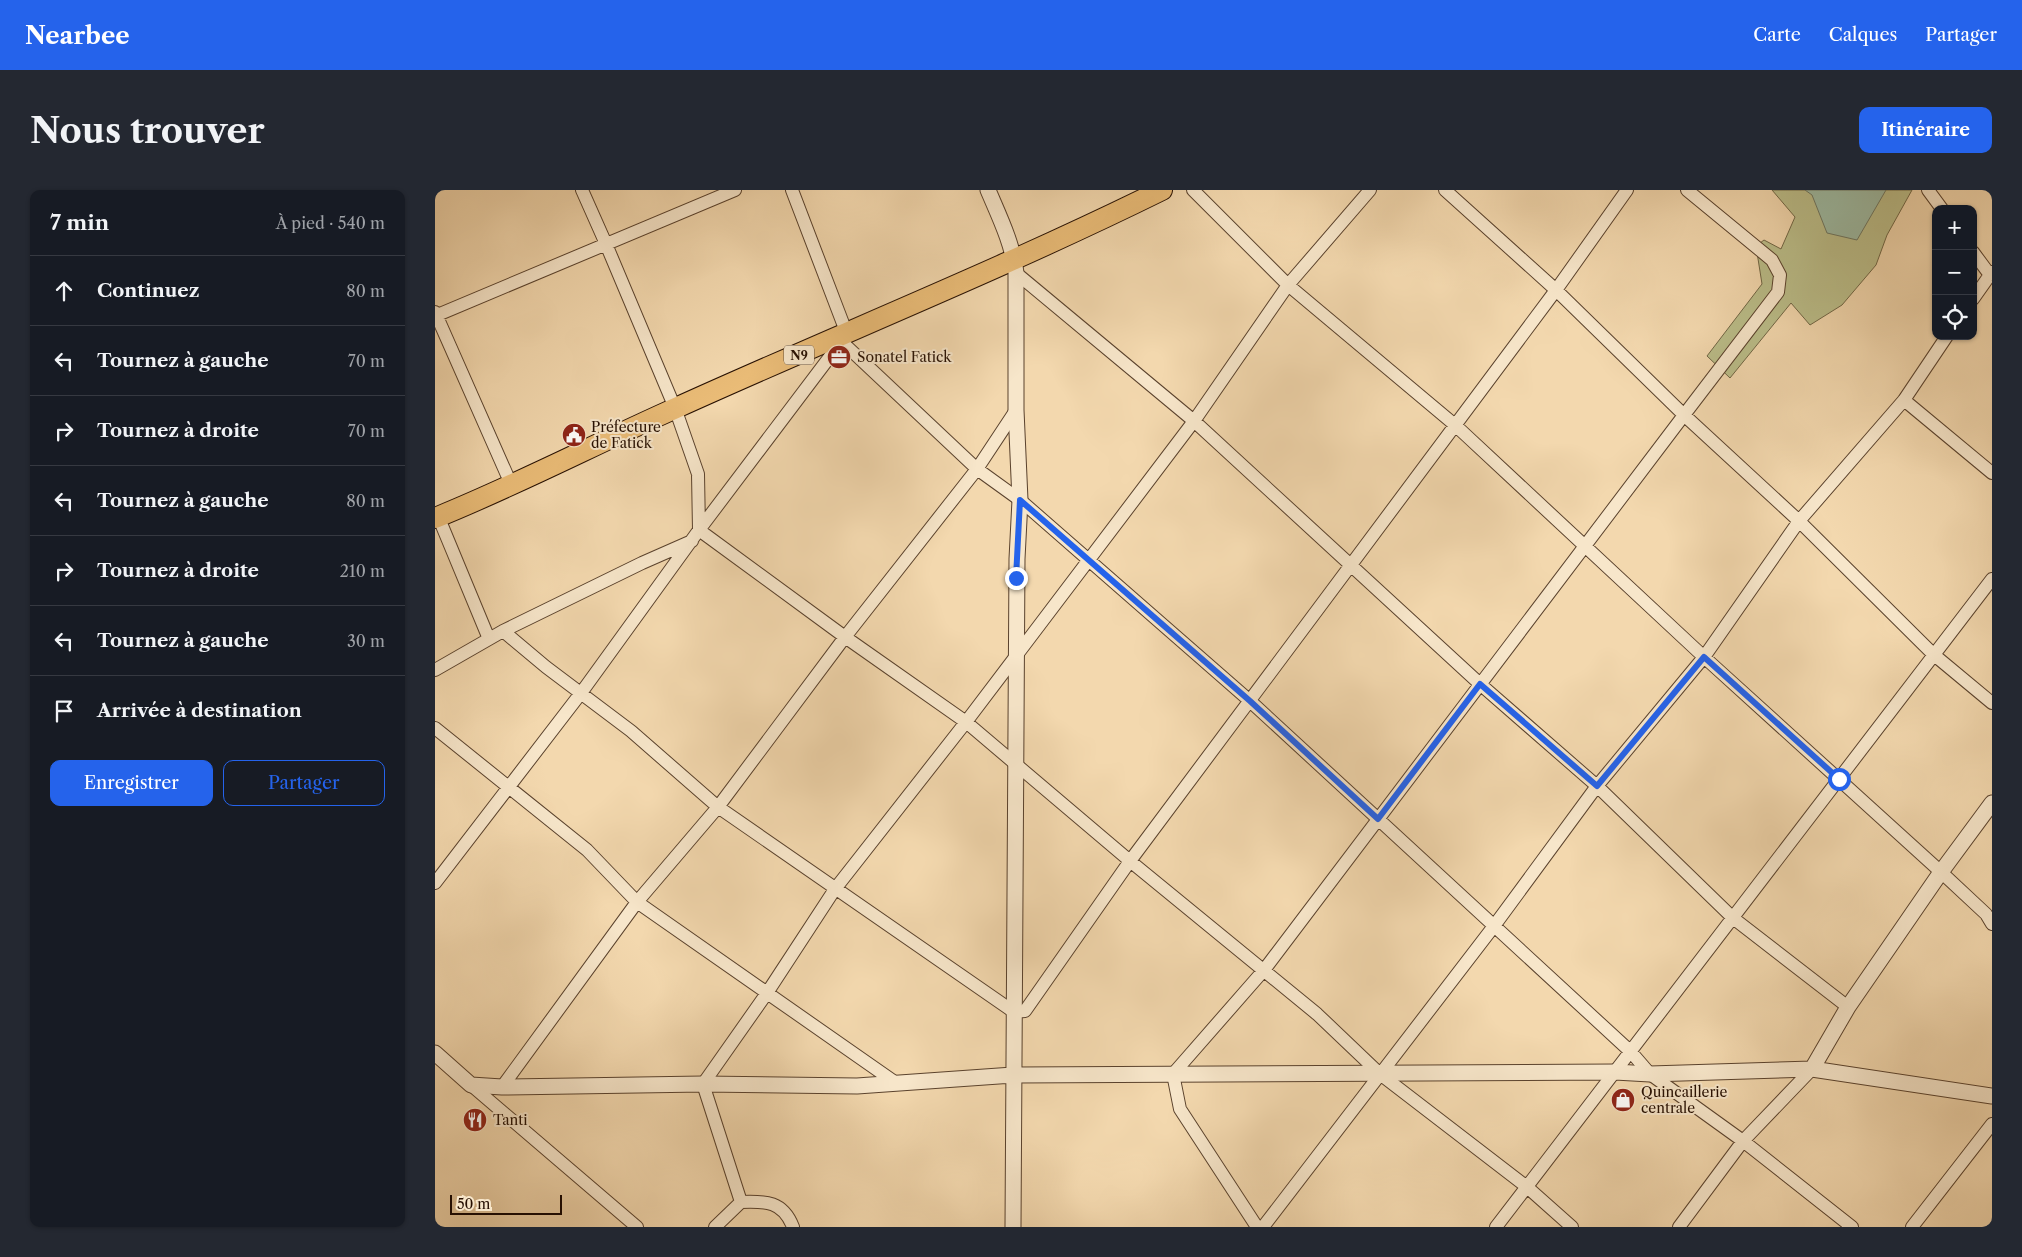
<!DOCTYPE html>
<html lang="fr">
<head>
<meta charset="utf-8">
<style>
	body { margin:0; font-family:"Libre Caslon Text",serif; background:#242831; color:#f1f3f6 }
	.controls { position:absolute; right:15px; top:15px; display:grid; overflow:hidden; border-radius:10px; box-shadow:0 1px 4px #0004 }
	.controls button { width:45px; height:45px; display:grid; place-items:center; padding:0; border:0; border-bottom:1px solid #363941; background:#171b24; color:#f1f3f6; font:25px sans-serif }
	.scale { position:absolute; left:15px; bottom:12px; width:112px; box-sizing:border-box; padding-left:5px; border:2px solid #271002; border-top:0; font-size:14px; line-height:18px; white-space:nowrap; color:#271002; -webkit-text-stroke:4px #f7e6ca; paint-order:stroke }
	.stop { position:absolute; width:15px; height:15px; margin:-11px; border:4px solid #2563eb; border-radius:50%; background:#fff }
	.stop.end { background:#2563eb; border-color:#fff; box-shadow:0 1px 5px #0008 }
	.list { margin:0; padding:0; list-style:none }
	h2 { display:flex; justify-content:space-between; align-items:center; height:65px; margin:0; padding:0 20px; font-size:21px }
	h2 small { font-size:16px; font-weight:400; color:#9ea1a6 }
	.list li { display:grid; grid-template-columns:32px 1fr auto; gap:15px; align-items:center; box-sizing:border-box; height:70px; padding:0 20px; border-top:1px solid #363941 }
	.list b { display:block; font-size:19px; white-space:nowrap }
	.list em { font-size:16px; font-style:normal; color:#9ea1a6 }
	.actions { display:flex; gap:10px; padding:15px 20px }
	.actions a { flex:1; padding:11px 0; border:1px solid #2563eb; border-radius:10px; text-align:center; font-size:18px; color:#2563eb }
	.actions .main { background:#2563eb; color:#fff }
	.icon { flex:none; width:28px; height:28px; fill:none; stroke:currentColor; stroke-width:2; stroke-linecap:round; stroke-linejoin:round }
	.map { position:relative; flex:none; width:1557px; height:1037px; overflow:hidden; border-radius:10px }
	header { display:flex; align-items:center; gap:30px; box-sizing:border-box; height:70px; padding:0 25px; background:#2563eb; color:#fff }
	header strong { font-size:24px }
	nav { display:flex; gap:28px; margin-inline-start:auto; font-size:18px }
	.intro { display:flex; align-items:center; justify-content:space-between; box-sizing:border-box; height:120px; padding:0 30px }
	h1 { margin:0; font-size:35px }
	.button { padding:12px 22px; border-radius:10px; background:#2563eb; color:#fff; font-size:18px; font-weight:700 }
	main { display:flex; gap:30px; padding:0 30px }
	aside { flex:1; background:#171b24; border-radius:10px; box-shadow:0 1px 4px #0004 }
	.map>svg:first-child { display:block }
	.green { fill:#bbbe8a; stroke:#716746 }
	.water { fill:#9dbba4; stroke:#6e7763 }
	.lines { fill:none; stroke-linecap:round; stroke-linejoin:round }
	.minor-casing { stroke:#5a422d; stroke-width:14 }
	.tertiary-casing { stroke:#5a422d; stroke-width:17 }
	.primary-casing { stroke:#271002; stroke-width:22 }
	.minor { stroke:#f7e6ca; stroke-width:12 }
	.tertiary { stroke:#f7e6ca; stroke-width:15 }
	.primary { stroke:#eabc77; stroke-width:20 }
	.route { stroke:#2563eb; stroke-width:6 }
	.labels { text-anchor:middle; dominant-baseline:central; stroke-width:4; stroke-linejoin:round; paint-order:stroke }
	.shield { fill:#f7e6ca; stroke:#65503e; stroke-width:1 }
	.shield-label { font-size:12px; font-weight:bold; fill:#271002 }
	.poi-label { font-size:14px; fill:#271002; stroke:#f7e6ca; text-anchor:start }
</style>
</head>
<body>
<header>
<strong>Nearbee</strong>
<nav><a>Carte</a><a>Calques</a><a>Partager</a></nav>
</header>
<div class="intro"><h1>Nous trouver</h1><a class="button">Itinéraire</a></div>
<main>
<aside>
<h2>7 min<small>À pied · 540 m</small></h2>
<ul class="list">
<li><svg class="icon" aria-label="ahead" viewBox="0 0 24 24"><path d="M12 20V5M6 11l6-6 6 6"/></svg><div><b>Continuez</b></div><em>80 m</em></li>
<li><svg class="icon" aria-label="left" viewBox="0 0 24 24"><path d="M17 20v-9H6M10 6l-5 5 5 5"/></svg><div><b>Tournez à gauche</b></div><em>70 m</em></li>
<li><svg class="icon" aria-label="right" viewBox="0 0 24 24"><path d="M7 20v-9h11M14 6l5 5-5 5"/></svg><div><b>Tournez à droite</b></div><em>70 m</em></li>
<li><svg class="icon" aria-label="left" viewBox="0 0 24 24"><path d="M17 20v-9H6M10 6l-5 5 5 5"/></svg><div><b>Tournez à gauche</b></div><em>80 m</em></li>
<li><svg class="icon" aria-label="right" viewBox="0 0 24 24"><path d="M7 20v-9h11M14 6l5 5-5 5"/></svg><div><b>Tournez à droite</b></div><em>210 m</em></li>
<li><svg class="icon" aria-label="left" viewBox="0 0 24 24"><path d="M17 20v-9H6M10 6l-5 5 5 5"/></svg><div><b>Tournez à gauche</b></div><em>30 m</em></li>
<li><svg class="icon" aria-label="arrive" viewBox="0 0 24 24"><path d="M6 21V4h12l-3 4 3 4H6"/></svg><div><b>Arrivée à destination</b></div></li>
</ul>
<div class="actions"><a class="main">Enregistrer</a><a>Partager</a></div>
</aside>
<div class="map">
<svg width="1557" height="1037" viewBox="0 0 1557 1037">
	<rect width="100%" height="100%" fill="#f3d8ae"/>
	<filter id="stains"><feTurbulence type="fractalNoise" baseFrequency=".004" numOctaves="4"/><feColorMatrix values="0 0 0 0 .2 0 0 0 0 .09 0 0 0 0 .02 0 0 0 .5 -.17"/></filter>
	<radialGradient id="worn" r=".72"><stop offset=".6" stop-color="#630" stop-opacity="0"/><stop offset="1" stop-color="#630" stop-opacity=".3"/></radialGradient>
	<path class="green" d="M 1337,0 L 1477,0 L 1452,45 L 1441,75 L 1407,115 L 1375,135 L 1356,113 L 1295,188 L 1272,166 L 1327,94 L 1321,56 L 1329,50 L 1346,59 L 1360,27 Z"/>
	<path class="water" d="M 1370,0 L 1451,0 L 1422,50 L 1392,43 L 1377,5 Z"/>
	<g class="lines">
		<g class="minor-casing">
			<path id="minor" d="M 147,0 L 171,54 L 240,218 L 263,284 L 264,340 L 410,447 L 531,532 L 695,671 L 882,824 L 945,884 L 1092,997 L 1137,1037
				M 758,0 L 853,95 L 1020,235 L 1269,467 L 1506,682 L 1551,724 L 1557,734
				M 1010,0 L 1121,100 L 1249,225 L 1364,331 L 1498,464 L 1557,513
				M 1493,0 L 1507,19
				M 1538,62 L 1555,85
				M 581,83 L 759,231 L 1045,494 L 1162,596 L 1298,728 L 1413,817
				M 1538,109 L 1557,82
				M 0,122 L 76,294
				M 0,126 L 300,0
				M 406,151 L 542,279 L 585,310 L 815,511 L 1196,862 L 1215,884 L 1308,951 L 1417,1037
				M 1469,210 L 1557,283
				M 3,326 L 54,449
				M 68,441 L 111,477 L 196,541 L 283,617 L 579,822 L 590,821 L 695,671 L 1121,100 L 1192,0
				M 0,480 L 68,441 L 207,373 L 257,351
				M 0,538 L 152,660 L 202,712 L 461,893
				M 0,693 L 146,503 L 264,340 L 412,144 L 357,0
				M 36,895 L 202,1037
				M 67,897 L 202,712 L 283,617 L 410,447 L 542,279 L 581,220
				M 306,1012 L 268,894 L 332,803 L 400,699 L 531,532 L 759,231 L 853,95 L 935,0
				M 280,1037 L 306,1012 C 331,1011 348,1011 358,1037
				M 822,1037 L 745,919 L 738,884 L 829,780 L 1249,225 L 1343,102 L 1345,85 L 1337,70 L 1252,0
				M 828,1037 L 1059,736 L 1162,596 L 1269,467 L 1364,331 L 1469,210 L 1512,146
				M 1061,1037 L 1557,389
				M 1244,1037 L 1308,951 L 1377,879
				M 1477,1037 L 1557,934"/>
		</g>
		<g class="tertiary-casing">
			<path id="tertiary" d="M 553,0 C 564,26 578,54 581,83 L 581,220 L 585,310 L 582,369 L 578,1037
				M 0,863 L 36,895 L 67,897 L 268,894 L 422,896 L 578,885 L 1180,882 L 1215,884 L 1377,879 L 1557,906
				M 1377,879 L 1413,817 L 1506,682 L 1557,613"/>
		</g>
		<g class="primary-casing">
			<path id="primary" d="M 0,328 C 82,295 160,254 241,218 C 402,145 567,79 727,0"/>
		</g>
		<use href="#minor" class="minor"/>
		<use href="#tertiary" class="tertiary"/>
		<use href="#primary" class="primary"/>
	</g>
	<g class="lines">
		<path class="route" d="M 581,388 L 585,310 L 815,511 L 943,629 L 1045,494 L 1162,596 L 1269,467 L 1404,589"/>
	</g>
	<defs>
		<g id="office-disc" transform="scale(1.25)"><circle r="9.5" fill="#8f2418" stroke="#f7e6ca"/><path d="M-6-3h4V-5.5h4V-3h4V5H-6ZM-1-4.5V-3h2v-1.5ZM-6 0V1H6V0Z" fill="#fff"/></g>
		<g id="civic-disc" transform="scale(1.25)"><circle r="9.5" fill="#8f2418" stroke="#f7e6ca"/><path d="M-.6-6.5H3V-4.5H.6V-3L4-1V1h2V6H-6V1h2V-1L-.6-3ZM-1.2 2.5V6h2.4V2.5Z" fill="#fff"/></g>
		<g id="shop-disc" transform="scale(1.25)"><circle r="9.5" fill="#8f2418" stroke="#f7e6ca"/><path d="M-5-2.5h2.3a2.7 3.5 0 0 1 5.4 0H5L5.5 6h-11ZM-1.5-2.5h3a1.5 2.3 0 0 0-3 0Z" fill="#fff"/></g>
		<g id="restaurant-disc" transform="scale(1.25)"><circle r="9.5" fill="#8f2418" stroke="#f7e6ca"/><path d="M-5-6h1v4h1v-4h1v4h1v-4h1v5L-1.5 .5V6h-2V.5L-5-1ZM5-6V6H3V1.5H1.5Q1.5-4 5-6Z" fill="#fff"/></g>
	</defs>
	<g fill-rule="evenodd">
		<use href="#office-disc" x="404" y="167"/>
		<use href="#civic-disc" x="139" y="245"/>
		<use href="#shop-disc" x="1188" y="910"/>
		<use href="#restaurant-disc" x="40" y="930"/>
	</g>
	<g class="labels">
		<rect class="shield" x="349" y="155.5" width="30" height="19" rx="4"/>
		<g class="shield-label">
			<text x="364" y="165">N9</text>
		</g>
		<g class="poi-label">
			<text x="422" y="167">Sonatel Fatick</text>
			<text x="156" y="237">Préfecture<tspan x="156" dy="16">de Fatick</tspan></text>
			<text x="1206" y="902">Quincaillerie<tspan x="1206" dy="16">centrale</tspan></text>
			<text x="58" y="930">Tanti</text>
		</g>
	</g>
	<rect width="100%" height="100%" filter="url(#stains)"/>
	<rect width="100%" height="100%" fill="url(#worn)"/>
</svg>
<div class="controls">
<button>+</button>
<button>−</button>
<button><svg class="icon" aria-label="locate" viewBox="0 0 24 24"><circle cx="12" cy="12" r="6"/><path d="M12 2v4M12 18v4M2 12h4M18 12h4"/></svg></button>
</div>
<div class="scale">50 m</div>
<div class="stop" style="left:1404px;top:589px"></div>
<div class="stop end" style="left:581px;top:388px"></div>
</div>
</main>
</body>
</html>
